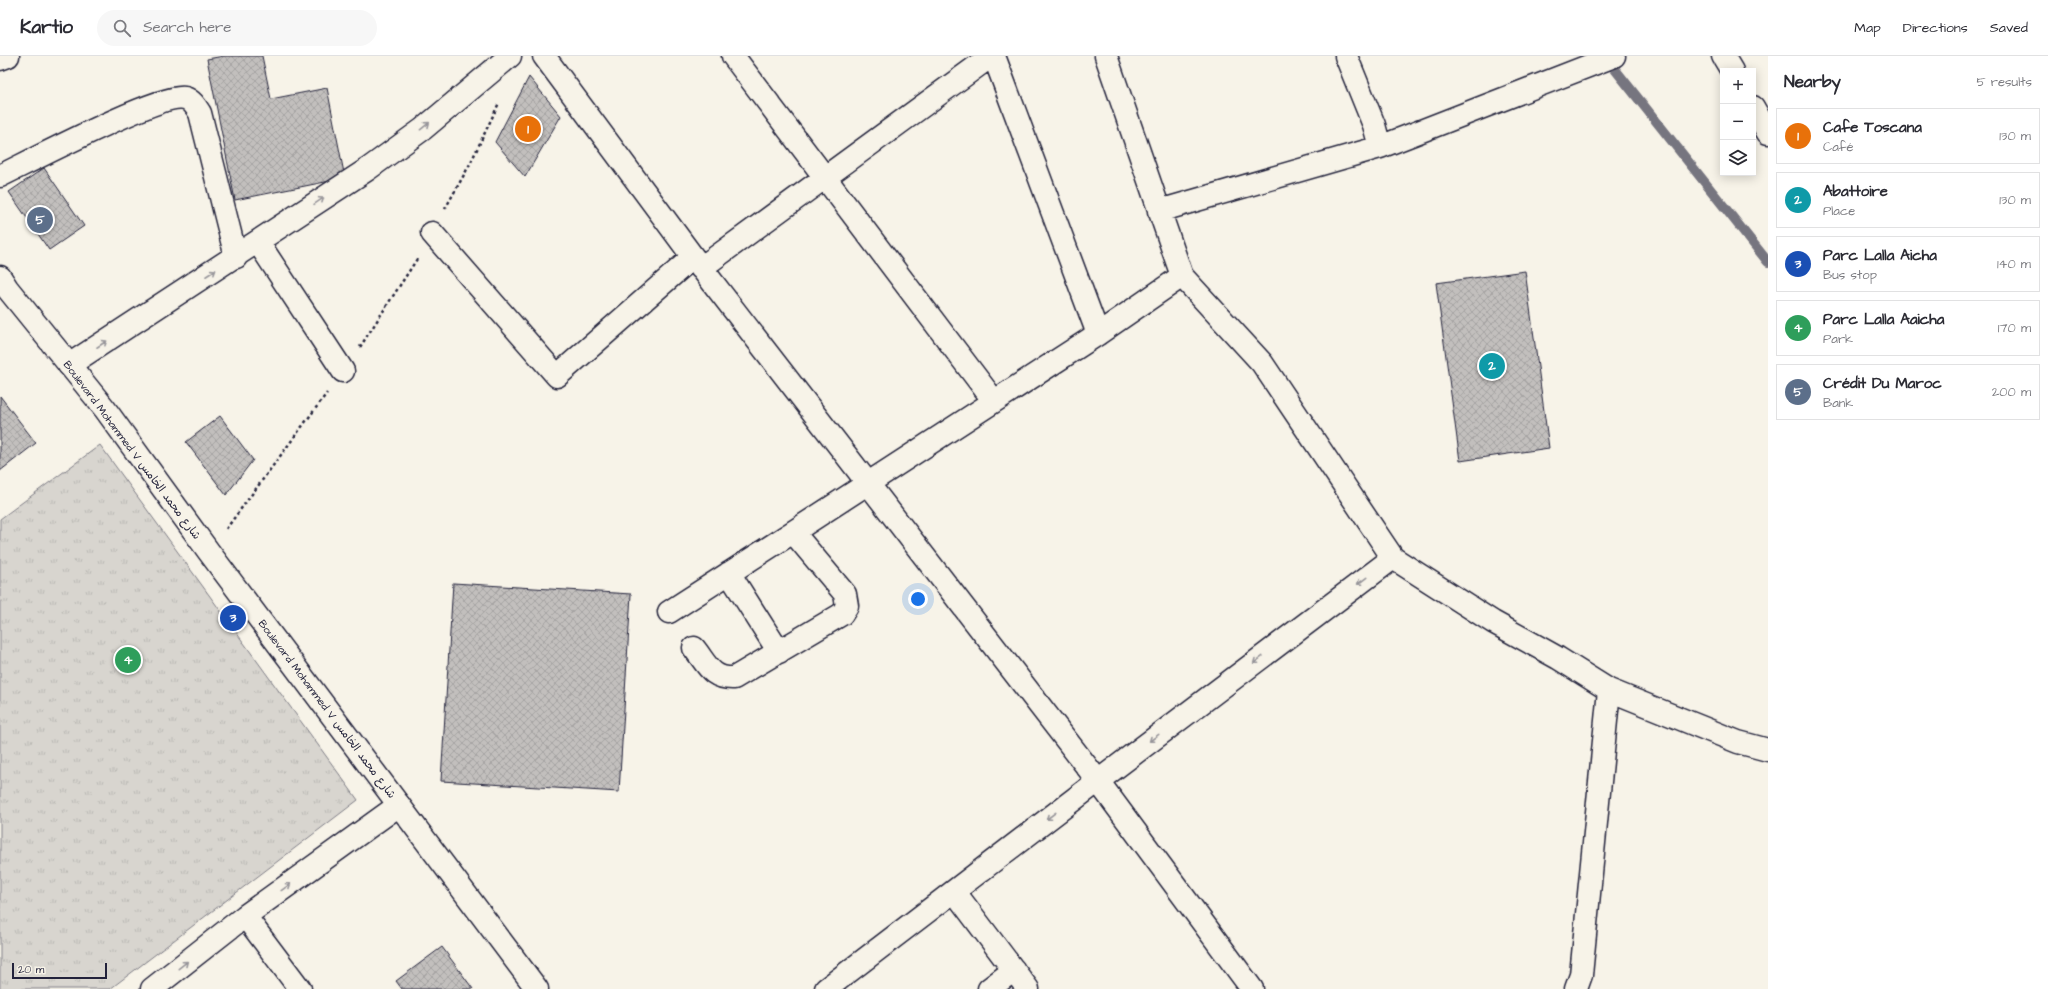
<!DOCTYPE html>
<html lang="en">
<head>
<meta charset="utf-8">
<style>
	body { margin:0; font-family:"Architects Daughter","Playpen Sans Arabic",sans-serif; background:#f7f7f7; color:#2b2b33 }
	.controls { position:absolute; right:12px; top:12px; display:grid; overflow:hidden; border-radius:0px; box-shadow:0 2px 10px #0003 }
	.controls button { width:36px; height:36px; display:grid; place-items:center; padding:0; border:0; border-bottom:1px solid #e1e1e2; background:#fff; color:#2b2b33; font:20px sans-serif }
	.scale { position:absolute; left:12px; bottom:10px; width:95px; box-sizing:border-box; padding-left:4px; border:2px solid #22223b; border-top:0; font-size:11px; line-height:14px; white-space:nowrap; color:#22223b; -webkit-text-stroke:3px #f7f3e8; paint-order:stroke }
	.you { position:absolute; left:918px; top:543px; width:14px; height:14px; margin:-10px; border:3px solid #fff; border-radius:50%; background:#1a73e8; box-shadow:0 0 0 6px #1a73e833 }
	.badge { display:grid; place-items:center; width:26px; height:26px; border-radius:50%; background:#d1495b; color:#fff; font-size:13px; font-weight:700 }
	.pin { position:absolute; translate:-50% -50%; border:2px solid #fff; box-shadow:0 1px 4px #0006 }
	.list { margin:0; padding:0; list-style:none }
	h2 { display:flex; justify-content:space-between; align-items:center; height:52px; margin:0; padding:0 16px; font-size:17px }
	h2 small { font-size:13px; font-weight:400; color:#7c7c81 }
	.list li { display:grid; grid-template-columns:26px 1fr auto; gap:12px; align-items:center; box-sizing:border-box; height:56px; margin:0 8px 8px; padding:0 8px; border:1px solid #e1e1e2; border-radius:0px }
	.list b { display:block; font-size:15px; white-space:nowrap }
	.list p { margin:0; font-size:13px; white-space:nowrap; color:#7c7c81 }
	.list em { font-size:13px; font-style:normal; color:#7c7c81 }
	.icon { flex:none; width:22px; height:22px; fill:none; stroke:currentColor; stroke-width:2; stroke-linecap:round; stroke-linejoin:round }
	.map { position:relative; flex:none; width:1768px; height:933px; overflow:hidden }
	header { display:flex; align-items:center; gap:24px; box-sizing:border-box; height:56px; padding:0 20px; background:#fff; border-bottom:1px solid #e1e1e2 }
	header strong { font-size:19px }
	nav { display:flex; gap:22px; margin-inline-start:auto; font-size:14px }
	.search { width:280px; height:36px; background:#f7f7f7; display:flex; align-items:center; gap:10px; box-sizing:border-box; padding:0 14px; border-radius:22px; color:#7c7c81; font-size:15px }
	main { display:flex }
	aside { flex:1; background:#fff }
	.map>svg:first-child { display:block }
	.park { fill:url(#park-tufts); stroke:#7d7c85 }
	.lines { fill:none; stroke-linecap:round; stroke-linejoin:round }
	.stream { stroke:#76747f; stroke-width:10 }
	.building { fill:url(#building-cross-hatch); stroke:#22223b }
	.minor-casing { stroke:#22223b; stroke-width:25 }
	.major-casing { stroke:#22223b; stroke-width:25 }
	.path { stroke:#22223b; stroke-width:2.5; stroke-dasharray:3 3; stroke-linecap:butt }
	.minor { stroke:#f7f3e8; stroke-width:22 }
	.major { stroke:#f7f3e8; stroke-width:22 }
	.oneway { stroke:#97959a }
	.labels { text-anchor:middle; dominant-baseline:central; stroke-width:3; stroke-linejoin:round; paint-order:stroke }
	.street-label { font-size:11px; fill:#22223b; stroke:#f7f3e8 }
</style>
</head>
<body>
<header>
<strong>Kartio</strong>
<div class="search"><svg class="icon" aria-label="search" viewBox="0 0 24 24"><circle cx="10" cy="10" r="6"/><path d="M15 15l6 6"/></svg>Search here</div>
<nav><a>Map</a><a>Directions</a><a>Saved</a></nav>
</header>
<main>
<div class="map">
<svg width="1768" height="933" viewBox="0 0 1768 933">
	<defs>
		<pattern id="park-tufts" width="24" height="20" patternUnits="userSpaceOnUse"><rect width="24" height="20" fill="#d8d5cf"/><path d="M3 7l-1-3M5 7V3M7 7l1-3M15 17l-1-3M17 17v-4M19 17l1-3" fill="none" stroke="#b9b7b3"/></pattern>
		<pattern id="building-cross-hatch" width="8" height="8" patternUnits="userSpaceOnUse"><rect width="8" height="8" fill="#c2bfbd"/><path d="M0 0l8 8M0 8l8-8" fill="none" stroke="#a6a4a3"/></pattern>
	</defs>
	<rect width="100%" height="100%" fill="#f7f3e8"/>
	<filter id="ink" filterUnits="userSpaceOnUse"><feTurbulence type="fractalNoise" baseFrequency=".025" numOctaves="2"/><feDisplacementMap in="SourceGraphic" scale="8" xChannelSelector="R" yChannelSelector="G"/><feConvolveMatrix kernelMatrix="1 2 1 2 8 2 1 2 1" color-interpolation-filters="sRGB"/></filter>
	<g filter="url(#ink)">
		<path class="park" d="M 100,389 L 358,744 L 110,933 L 0,933 L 0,463 Z"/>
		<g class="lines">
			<path class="stream" d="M 1606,2 L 1768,206"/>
		</g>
		<path class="building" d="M 224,0 L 262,0 L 271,43 L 327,32 L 345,122 L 235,144 L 207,3 Z
			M 529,21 L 561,60 L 525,121 L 495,86 Z
			M 44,112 L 84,170 L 49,194 L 9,136 Z
			M 1525,215 L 1549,392 L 1460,405 L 1436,227 Z
			M 0,340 L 36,387 L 0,415 Z
			M 220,360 L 253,404 L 226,439 L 186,386 Z
			M 453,527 L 631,538 L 619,736 L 441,725 Z
			M 442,891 L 473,933 L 402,933 L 396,925 Z"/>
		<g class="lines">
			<g class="minor-casing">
				<path id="minor" d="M 544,0 L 693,201 L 1098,725 L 1252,933
					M 733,0 L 994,345
					M 994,0 L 1098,278
					M 1106,0 L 1182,220 L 1262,307 L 1393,502 L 1493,566 L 1558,602 L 1609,634 L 1738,686 L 1768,694
					M 1723,0 L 1732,15
					M 0,3 L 8,0
					M 1753,51 L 1768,77
					M 1380,91 L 1614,0
					M 0,120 C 29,106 162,36 185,42 C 192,44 196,51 200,57 L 236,201
					M 1159,155 L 1380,91 L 1374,69 L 1346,0
					M 432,177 L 557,320 L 693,201
					M 258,186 L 343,315
					M 701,212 L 991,0
					M 69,309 L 368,113 L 423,73 L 510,0
					M 729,517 L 779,596
					M 669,556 L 793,476
					M 694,592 C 707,608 711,623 734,622 L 842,558 L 847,550 L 845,538 L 793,476 L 1098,278 L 1182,220
					M 954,835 L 1028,933
					M 245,860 L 300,933
					M 152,933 L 245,860 L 399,749
					M 826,933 L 1098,725 L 1393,502
					M 989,933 L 1014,914
					M 1576,933 L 1581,919 L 1609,634"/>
			</g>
			<g class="major-casing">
				<path id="major" d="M 0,221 L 7,232 L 105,353 L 209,496 L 537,933"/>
			</g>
			<path class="path" d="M 445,153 L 470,108 L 499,47
				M 360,291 L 417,203
				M 226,473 L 327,337"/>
			<use href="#minor" class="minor"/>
			<use href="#major" class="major"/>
		</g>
		<defs><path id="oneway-shaft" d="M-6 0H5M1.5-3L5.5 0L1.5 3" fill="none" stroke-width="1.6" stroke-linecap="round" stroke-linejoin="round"/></defs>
		<g class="oneway">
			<use href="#oneway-shaft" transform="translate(425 70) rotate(-39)"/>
			<use href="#oneway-shaft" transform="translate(319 145) rotate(-34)"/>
			<use href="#oneway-shaft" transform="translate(211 217) rotate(-33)"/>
			<use href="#oneway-shaft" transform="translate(102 288) rotate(-33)"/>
			<use href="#oneway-shaft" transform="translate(1362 525) rotate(143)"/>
			<use href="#oneway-shaft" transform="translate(1258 604) rotate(143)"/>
			<use href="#oneway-shaft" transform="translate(1154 682) rotate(143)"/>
			<use href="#oneway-shaft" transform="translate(1051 760) rotate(143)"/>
			<use href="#oneway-shaft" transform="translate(286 831) rotate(-36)"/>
			<use href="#oneway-shaft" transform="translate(183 909) rotate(-38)"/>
		</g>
	</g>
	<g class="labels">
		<g class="street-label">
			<text transform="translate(132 394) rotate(53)">Boulevard Mohammed V شارع محمد الخامس</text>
			<text transform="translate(327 653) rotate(53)">Boulevard Mohammed V شارع محمد الخامس</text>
		</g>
	</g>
</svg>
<div class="controls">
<button>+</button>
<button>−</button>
<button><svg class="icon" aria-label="layers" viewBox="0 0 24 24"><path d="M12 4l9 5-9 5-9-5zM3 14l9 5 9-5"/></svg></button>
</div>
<div class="scale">20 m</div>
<div class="you"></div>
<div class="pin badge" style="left:528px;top:73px;background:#e8710a">1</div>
<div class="pin badge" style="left:1492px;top:310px;background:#0f9aa8">2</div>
<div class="pin badge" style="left:233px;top:562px;background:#1a4fb4">3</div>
<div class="pin badge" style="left:128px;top:604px;background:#2e9e5b">4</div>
<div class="pin badge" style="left:40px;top:164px;background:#5c6f8a">5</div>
</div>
<aside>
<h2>Nearby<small>5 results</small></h2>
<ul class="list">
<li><span class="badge" style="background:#e8710a">1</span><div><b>Cafe Toscana</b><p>Café</p></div><em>130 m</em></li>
<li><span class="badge" style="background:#0f9aa8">2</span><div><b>Abattoire</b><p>Place</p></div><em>130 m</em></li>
<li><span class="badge" style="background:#1a4fb4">3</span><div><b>Parc Lalla Aicha</b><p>Bus stop</p></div><em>140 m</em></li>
<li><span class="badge" style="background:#2e9e5b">4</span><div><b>Parc Lalla Aaicha</b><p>Park</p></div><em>170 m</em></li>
<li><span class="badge" style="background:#5c6f8a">5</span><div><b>Crédit Du Maroc</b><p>Bank</p></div><em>200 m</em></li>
</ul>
</aside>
</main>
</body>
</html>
